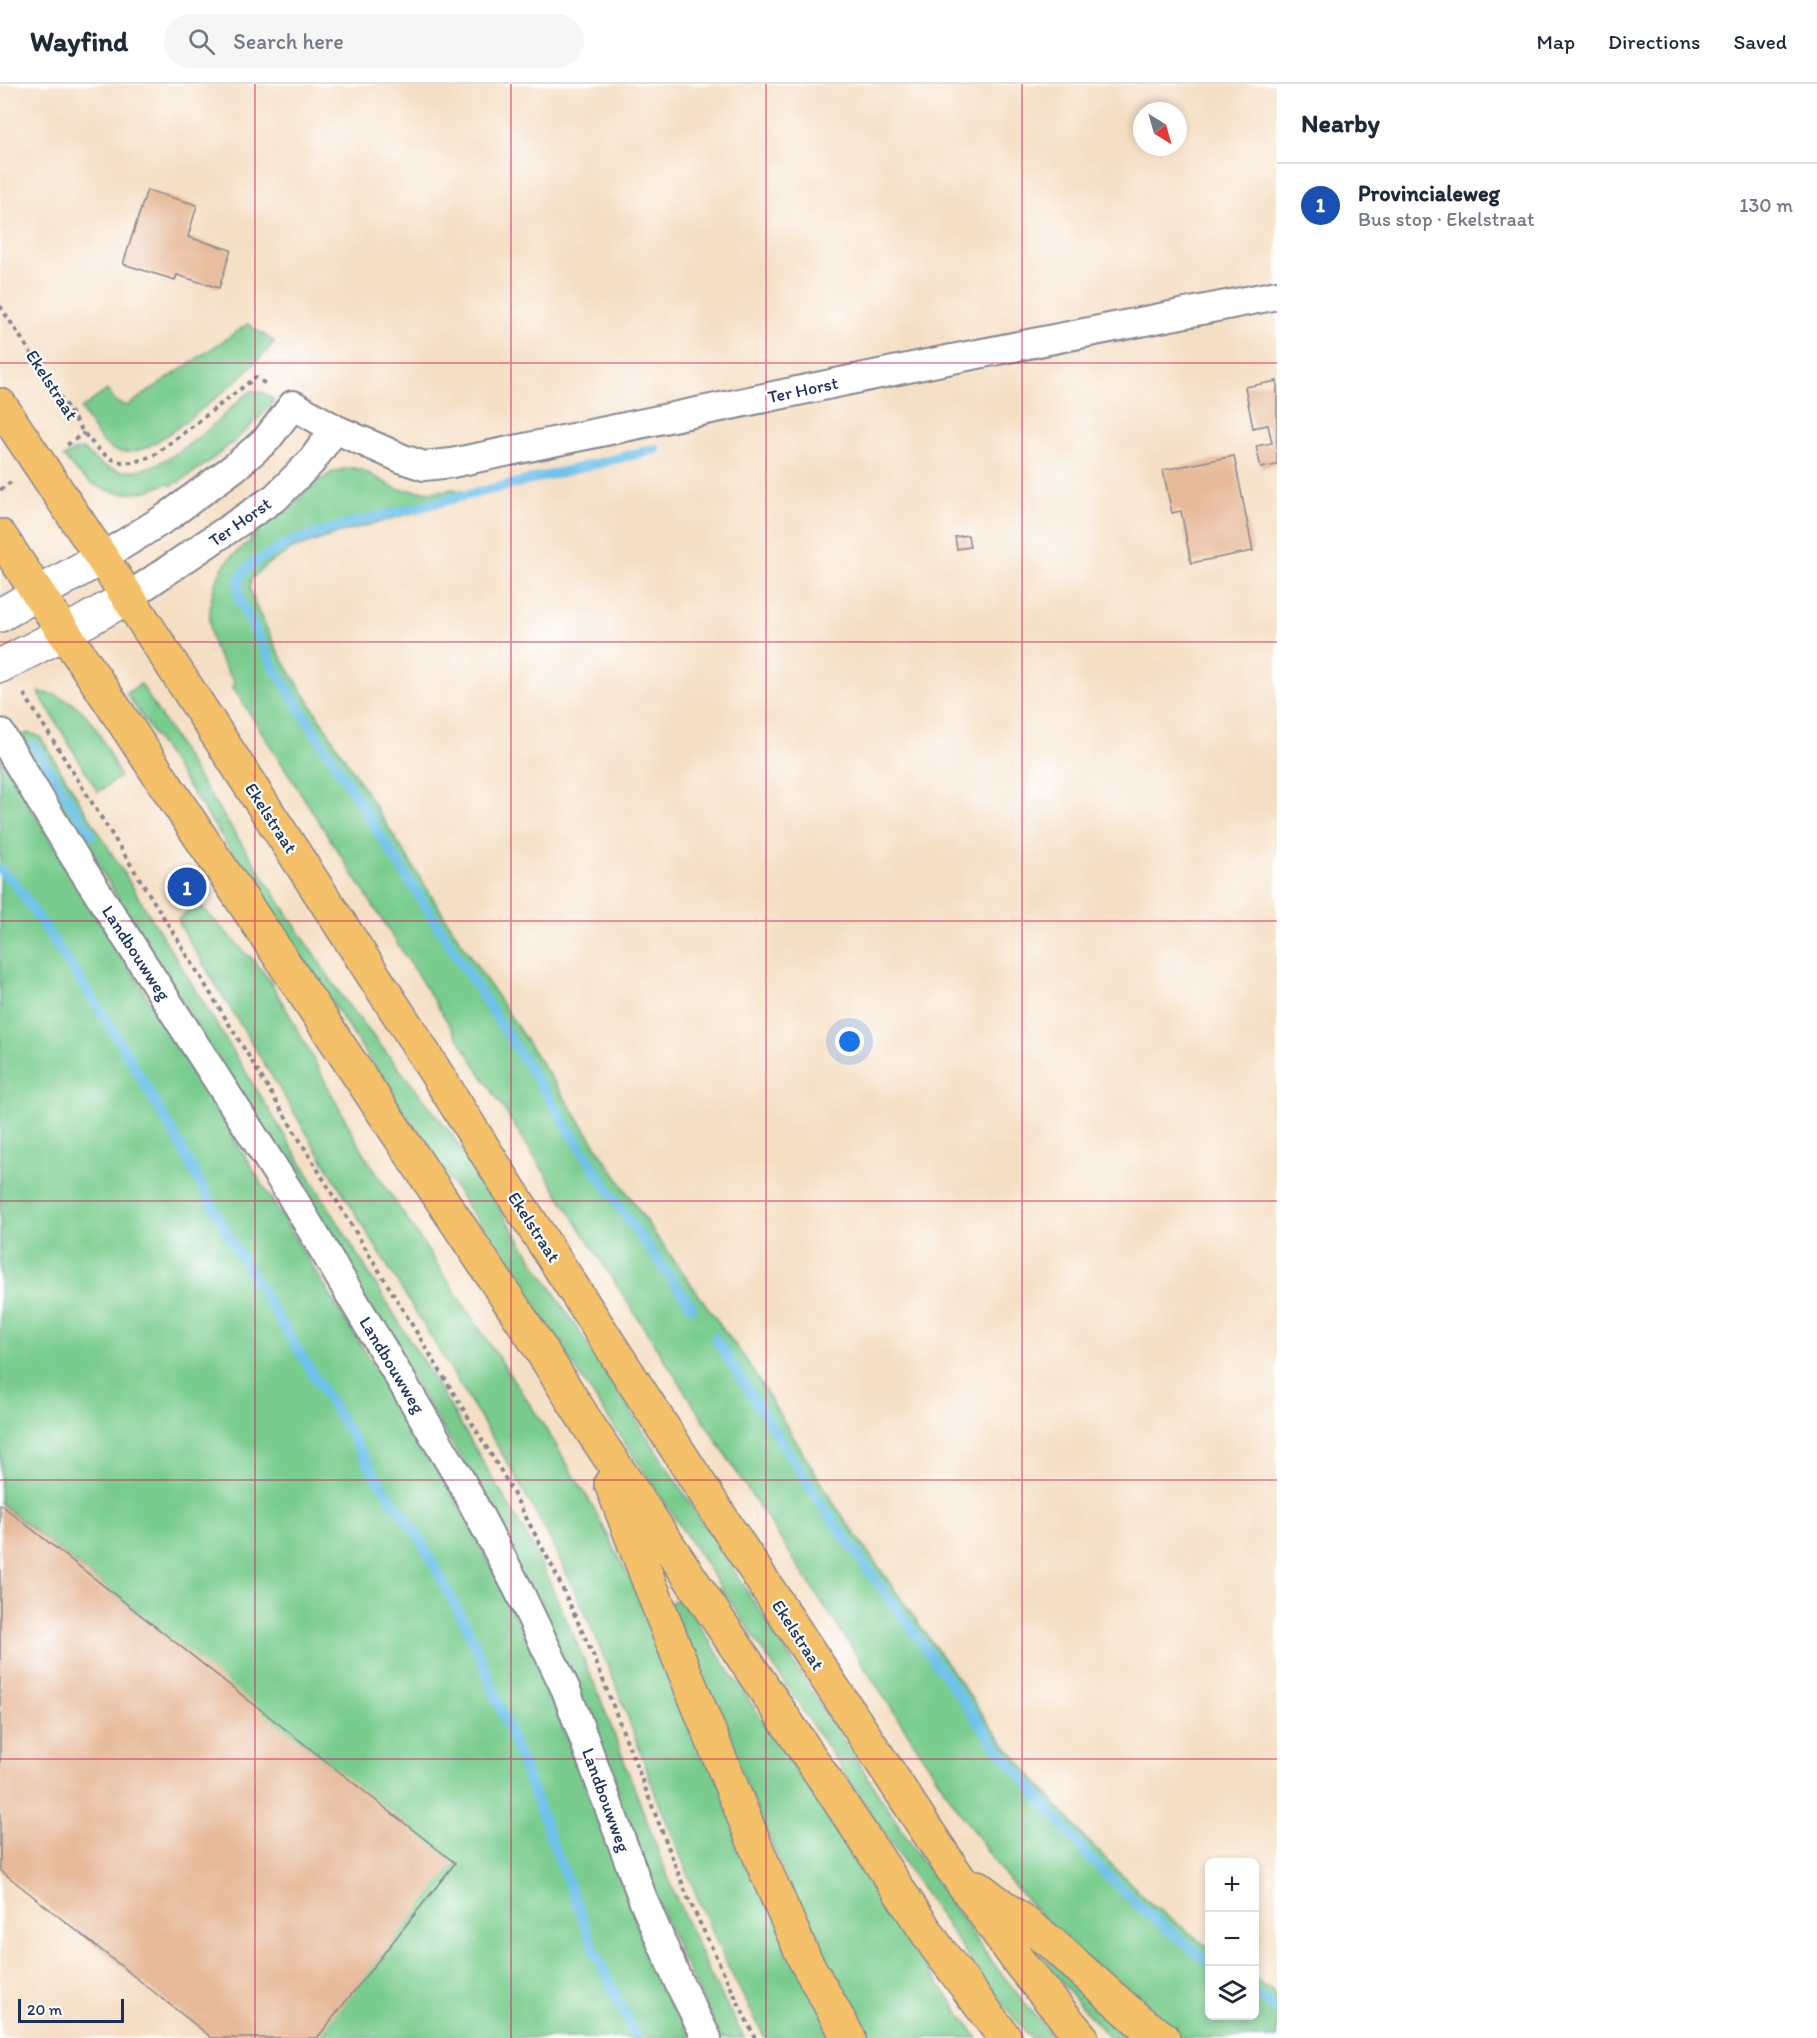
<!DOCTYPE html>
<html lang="en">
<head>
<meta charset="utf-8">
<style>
	body { margin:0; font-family:Itim,sans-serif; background:#f6f6f7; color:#1f2937 }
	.controls { position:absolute; right:18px; bottom:18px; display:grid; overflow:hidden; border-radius:9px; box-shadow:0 3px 9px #0003 }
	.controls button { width:54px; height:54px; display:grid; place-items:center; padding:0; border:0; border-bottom:2px solid #e0e1e3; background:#fff; color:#1f2937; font:30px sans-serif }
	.compass { position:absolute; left:1133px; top:18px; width:54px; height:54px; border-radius:50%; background:#fff; box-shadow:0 3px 9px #0003; rotate:143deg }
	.scale { position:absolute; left:18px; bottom:15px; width:106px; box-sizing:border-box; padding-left:6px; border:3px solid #1b2f5e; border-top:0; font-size:16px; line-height:21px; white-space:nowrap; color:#1b2f5e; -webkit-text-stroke:4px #fff; paint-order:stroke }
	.you { position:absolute; left:850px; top:958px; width:21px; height:21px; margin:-15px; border:4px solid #fff; border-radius:50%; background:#1a73e8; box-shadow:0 0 0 9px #1a73e833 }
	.badge { display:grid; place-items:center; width:39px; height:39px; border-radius:50%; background:#0b8043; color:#fff; font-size:20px; font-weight:700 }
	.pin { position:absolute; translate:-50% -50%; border:3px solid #fff; box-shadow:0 2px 6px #0006 }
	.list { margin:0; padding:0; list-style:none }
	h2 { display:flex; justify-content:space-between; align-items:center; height:78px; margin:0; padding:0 24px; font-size:26px }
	h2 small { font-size:20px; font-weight:400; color:#747a83 }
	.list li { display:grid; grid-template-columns:39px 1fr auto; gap:18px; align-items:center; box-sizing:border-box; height:84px; padding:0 24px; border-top:2px solid #e0e1e3 }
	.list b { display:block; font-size:22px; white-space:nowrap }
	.list p { margin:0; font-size:20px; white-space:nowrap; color:#747a83 }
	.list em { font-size:20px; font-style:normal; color:#747a83 }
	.icon { flex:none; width:33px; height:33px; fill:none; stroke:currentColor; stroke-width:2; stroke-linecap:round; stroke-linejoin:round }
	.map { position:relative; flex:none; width:1277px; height:1954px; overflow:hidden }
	header { display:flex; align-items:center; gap:36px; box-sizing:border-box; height:84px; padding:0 30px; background:#fff; border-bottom:2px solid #e0e1e3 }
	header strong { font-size:28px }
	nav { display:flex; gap:33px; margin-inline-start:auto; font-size:21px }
	.search { width:420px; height:54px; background:#f6f6f7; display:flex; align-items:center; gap:15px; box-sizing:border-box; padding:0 21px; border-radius:33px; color:#747a83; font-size:22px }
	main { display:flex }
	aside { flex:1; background:#fff }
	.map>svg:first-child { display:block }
	.green { fill:#79cc8e; stroke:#4a7e76; stroke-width:1.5 }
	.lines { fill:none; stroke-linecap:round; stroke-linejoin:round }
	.stream { stroke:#6ec1ea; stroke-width:10 }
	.building { fill:#e6b998 }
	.minor-casing { stroke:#888791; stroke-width:32 }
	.tertiary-casing { stroke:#888791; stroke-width:36 }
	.primary-casing { stroke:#888791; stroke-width:36 }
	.path { stroke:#888791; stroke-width:4; stroke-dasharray:4.5 4.5; stroke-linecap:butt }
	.minor { stroke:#fff; stroke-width:28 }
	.tertiary { stroke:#fff; stroke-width:33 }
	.primary { stroke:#f4c16a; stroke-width:33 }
	.grid { fill:none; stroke:#c2185b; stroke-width:1.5; stroke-opacity:0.55 }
	.labels { text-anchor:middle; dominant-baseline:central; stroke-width:4.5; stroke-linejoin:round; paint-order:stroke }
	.street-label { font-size:18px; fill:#1b2f5e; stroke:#fff }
</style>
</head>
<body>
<header>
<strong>Wayfind</strong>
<div class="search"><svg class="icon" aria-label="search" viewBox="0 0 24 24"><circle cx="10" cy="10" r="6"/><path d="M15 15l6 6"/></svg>Search here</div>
<nav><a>Map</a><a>Directions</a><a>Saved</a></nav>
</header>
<main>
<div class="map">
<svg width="1277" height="1954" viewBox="0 0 1277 1954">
	<rect width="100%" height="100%" fill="#fff"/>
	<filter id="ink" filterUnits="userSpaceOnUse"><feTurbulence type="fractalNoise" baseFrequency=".0167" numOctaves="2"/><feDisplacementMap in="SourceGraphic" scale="12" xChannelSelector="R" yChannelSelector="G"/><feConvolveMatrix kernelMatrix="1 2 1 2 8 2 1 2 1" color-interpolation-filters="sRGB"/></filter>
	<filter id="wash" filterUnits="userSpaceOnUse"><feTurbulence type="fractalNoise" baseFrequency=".008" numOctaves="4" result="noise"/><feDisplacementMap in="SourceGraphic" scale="24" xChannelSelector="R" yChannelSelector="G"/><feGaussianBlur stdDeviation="1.35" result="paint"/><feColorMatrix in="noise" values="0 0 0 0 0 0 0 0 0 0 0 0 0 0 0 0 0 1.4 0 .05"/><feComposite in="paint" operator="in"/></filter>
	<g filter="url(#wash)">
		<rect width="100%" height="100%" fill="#f5dfc4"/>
		<path class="green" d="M 248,240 L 274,258 C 248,290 214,316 182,340 C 170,349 157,359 143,365 C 135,368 124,369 116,367 C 100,361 90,339 81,325 L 107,306 L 116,318 L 127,322 Z
			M 253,307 L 264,309 L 275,317 C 245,349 210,381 171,402 L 168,399 C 126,419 92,410 64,373 L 74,367 L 82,365 C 90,370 95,378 104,382 C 144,402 193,359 221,334 C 231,325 241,312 253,307 Z
			M 353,384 L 364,387 L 397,405 L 432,408 L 453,405 L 480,411 L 342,448 L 292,465 L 269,479 L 251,495 L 250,505 L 256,523 L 282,575 L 453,846 L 652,1146 L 748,1279 L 836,1423 L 1000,1655 L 1085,1754 L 1150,1819 L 1209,1864 L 1210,1932 L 1254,1932 L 1255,1896 L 1277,1911 L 1277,1954 L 1175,1954 L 1047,1839 L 1002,1788 L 955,1721 L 745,1401 L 232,602 L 235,599 C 228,588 219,576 214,563 C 206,538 209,504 224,482 C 231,471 242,464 251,456 L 250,453 L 297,416 L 318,394 L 322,396 C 331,387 340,385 353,384 Z
			M 141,600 L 194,687 L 344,916 L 450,1048 L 918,1771 L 988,1873 L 1053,1954 L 1031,1954 C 984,1900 945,1839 905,1780 L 126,609 Z
			M 38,608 C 90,613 100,653 120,693 L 98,708 Z
			M 28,649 L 36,651 L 41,654 L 438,1302 L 532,1461 L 565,1532 L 601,1616 L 674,1809 L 709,1888 L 744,1954 L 721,1954 L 680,1870 L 474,1396 L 32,673 L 21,653 Z
			M 0,673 L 448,1403 L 484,1467 L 532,1567 L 552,1616 L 631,1822 L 691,1954 L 297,1954 L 440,1772 L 0,1419 Z
			M 200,821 L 249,873 L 250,872 L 268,894 L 289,930 L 365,1072 L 546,1345 L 592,1421 L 651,1536 L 836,1954 L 765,1954 L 727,1881 L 698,1815 L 657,1714 L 618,1606 L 583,1524 L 548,1451 L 509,1381 L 179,840 L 180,839 L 178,835 Z
			M 674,1516 L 677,1516 L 691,1529 L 922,1876 L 977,1954 L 861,1954 L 838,1915 L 669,1520 Z
			M 1033,1863 L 1141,1954 L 1109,1954 L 1074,1914 Z"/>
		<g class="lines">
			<path class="stream" d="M 656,365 L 341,442 L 286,460 L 250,481 L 242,490 L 238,499 L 239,515 L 273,582 L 494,930 L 623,1128 L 692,1223
				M 33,661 L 91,751
				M 0,786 L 15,799 L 108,938 L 175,1052 L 234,1162 L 382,1402 L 420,1455 L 474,1557 L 595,1867 L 636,1954
				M 715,1254 L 823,1423 L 996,1662 L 1090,1774 L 1142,1825 L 1210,1879
				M 1254,1909 L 1277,1925"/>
		</g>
		<g id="blocks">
			<path class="building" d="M 147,106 L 197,121 L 188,153 L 231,166 L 219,204 L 177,191 L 175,196 L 123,180 Z
				M 1277,297 L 1277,381 L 1261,384 L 1256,362 L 1272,359 L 1268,341 L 1253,344 L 1245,303 Z
				M 1234,372 L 1253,467 L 1191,479 L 1181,427 L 1172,429 L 1163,386 Z
				M 968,451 L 970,463 L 957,465 L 955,453 Z
				M 0,1420 L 455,1779 L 317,1954 L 212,1954 L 0,1786 Z"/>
		</g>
	</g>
	<g filter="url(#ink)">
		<use href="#blocks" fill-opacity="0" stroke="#888791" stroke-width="1.5"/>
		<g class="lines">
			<g class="minor-casing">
				<path id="minor" d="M 101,474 L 167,433 L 235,383 L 267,355 L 293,321 L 335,345 L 403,375 L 424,382 L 452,379 L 932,279 L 1277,211
					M 128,513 L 276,413 L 311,378 L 335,345
					M 0,649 L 74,772 L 288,1106 L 461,1397 L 517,1503 L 566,1606 L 644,1818 L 679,1899 L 707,1954"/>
			</g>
			<g class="tertiary-casing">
				<path id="tertiary" d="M 0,531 L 101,474
					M 0,582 L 64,549 L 128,513"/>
			</g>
			<g class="primary-casing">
				<path id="primary" d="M 0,321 L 128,513 L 409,946 L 497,1086 L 729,1446 L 951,1783 L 1022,1882 L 1082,1954
					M 0,452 L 531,1250 L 590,1344 L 938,1865 L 1005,1954
					M 611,1399 L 668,1547 L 767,1790 L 805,1876 L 849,1954
					M 977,1803 L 1050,1858 L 1139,1937 L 1163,1954"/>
			</g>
			<path class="path" d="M 0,222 L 84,349 C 107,377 120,387 156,370 L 256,293 L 267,301
				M 67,361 L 84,349
				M 0,406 L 11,398
				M 24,610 L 181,861 L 504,1392 L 554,1486 L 594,1573 L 688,1814 L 755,1954"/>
			<use href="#minor" class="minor"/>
			<use href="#tertiary" class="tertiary"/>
			<use href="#primary" class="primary"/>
		</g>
	</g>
	<path class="grid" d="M 255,0 L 255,1954M 511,0 L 511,1954M 766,0 L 766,1954M 1022,0 L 1022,1954M 0,279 L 1277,279M 0,558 L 1277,558M 0,837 L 1277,837M 0,1117 L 1277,1117M 0,1396 L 1277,1396M 0,1675 L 1277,1675"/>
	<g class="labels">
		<g class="street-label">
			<text transform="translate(52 301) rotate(57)">Ekelstraat</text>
			<text transform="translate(803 306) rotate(-12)">Ter Horst</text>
			<text transform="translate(240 438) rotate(-35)">Ter Horst</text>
			<text transform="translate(271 734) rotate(57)">Ekelstraat</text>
			<text transform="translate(136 869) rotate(57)">Landbouwweg</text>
			<text transform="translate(534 1143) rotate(57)">Ekelstraat</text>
			<text transform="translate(392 1281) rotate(59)">Landbouwweg</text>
			<text transform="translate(798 1551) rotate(57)">Ekelstraat</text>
			<text transform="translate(606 1716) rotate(70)">Landbouwweg</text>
		</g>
	</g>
</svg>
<div class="controls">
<button>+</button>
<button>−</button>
<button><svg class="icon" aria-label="layers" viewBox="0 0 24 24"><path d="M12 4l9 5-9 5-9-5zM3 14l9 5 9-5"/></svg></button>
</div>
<svg class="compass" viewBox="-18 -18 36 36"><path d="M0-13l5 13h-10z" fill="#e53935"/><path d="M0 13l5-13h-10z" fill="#747a83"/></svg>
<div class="scale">20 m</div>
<div class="you"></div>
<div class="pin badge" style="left:187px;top:803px;background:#1a4fb4">1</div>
</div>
<aside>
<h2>Nearby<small></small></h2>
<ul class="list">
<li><span class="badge" style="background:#1a4fb4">1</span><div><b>Provincialeweg</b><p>Bus stop · Ekelstraat</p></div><em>130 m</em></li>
</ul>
</aside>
</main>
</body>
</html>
